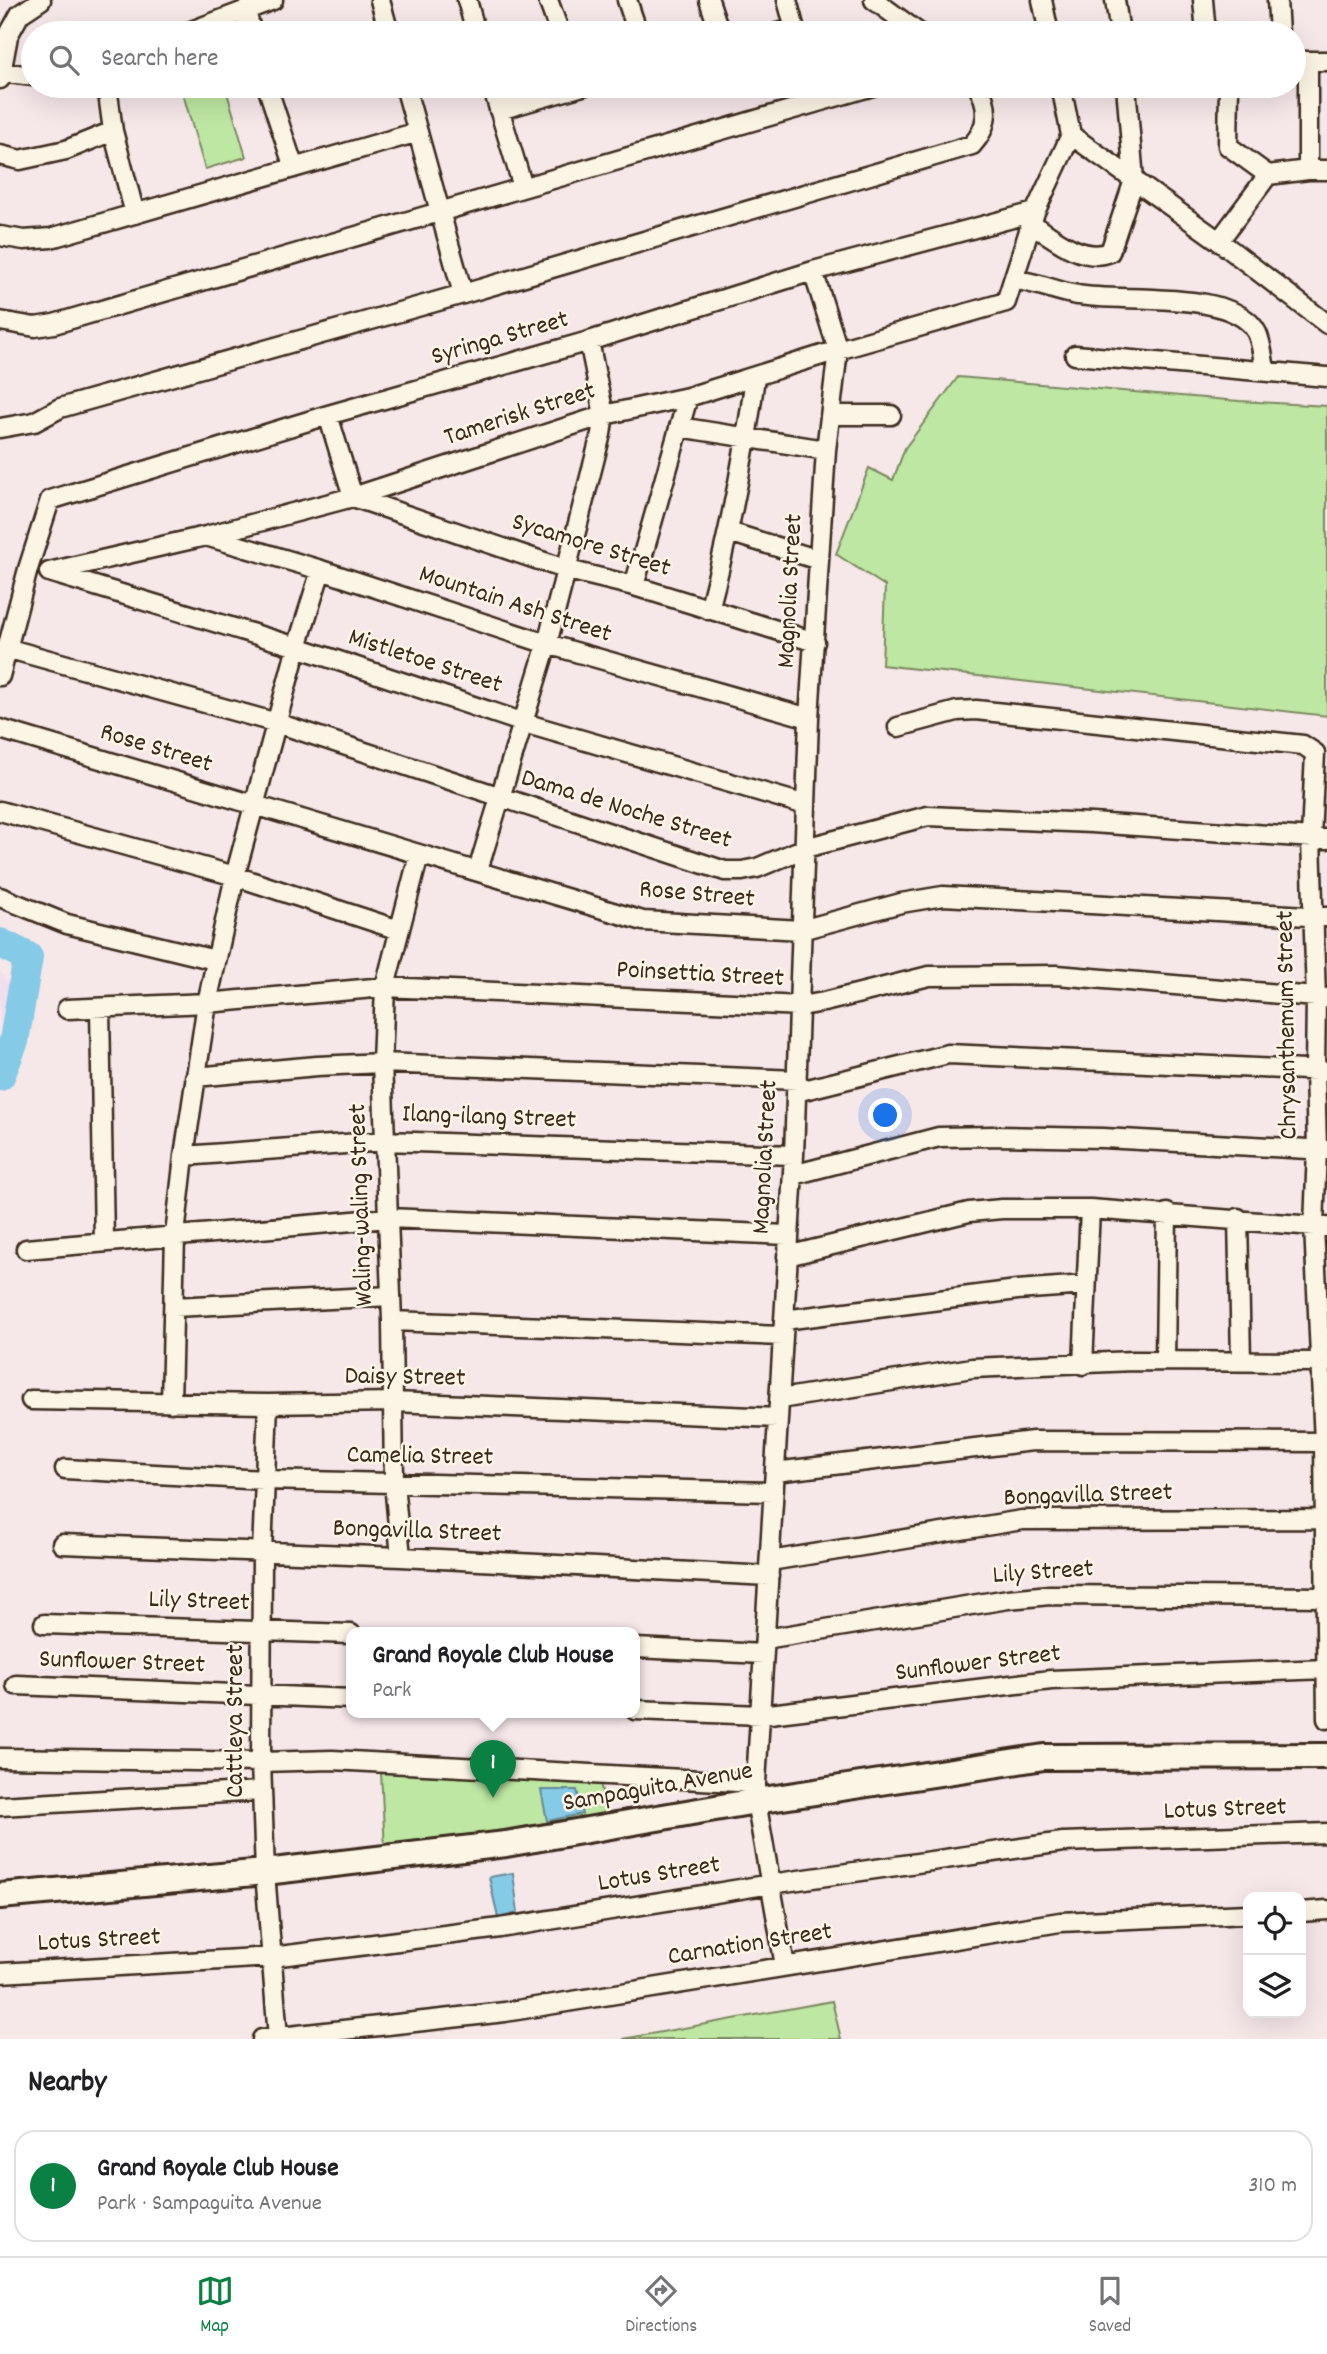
<!DOCTYPE html>
<html lang="en">
<head>
<meta charset="utf-8">
<style>
	body { margin:0; font-family:Dekko,sans-serif; background:#f2f2f2; color:#202124 }
	.controls { position:absolute; right:21px; bottom:21px; display:grid; overflow:hidden; border-radius:14px; box-shadow:0 7px 28px #0002 }
	.controls button { width:63px; height:63px; display:grid; place-items:center; padding:0; border:0; border-bottom:2px solid #e0e0e0; background:#fff; color:#202124; font:35px sans-serif }
	.you { position:absolute; left:886px; top:1116px; width:24px; height:24px; margin:-18px; border:5px solid #fff; border-radius:50%; background:#1a73e8; box-shadow:0 0 0 10px #1a73e833 }
	.badge { display:grid; place-items:center; width:46px; height:46px; border-radius:50%; background:#0b8043; color:#fff; font-size:23px; font-weight:700 }
	.pin { position:absolute; translate:-50% -58px; filter:drop-shadow(0 2px 4px #0008) }
	.pin::after { content:''; position:absolute; top:37px; width:24px; height:21px; background:inherit; clip-path:polygon(0 0,100% 0,50% 100%) }
	.popup { position:absolute; left:346px; top:1627px; width:294px; height:91px; box-sizing:border-box; display:grid; place-content:center; border-radius:14px; background:#fff; filter:drop-shadow(0 2px 5px #0005); font-size:23px; white-space:nowrap; color:#757577 }
	.popup b { font-size:26px; color:#202124 }
	.popup::after { content:''; position:absolute; left:50%; top:100%; margin-left:-14px; border:14px solid transparent; border-top-color:#fff }
	.list { margin:0; padding:0; list-style:none }
	h2 { display:flex; justify-content:space-between; align-items:center; height:91px; margin:0; padding:0 28px; font-size:30px }
	h2 small { font-size:23px; font-weight:400; color:#757577 }
	.list li { display:grid; grid-template-columns:46px 1fr auto; gap:21px; align-items:center; box-sizing:border-box; height:112px; margin:0 14px 14px; padding:0 14px; border:2px solid #e0e0e0; border-radius:21px }
	.list b { display:block; font-size:26px; white-space:nowrap }
	.list p { margin:0; font-size:23px; white-space:nowrap; color:#757577 }
	.list em { font-size:23px; font-style:normal; color:#757577 }
	.icon { flex:none; width:38px; height:38px; fill:none; stroke:currentColor; stroke-width:2; stroke-linecap:round; stroke-linejoin:round }
	.map { position:relative; flex:none; width:1327px; height:2039px; overflow:hidden }
	.search { position:absolute; background:#fff; box-shadow:0 7px 28px #0002; left:21px; right:21px; top:21px; height:77px; display:flex; align-items:center; gap:18px; box-sizing:border-box; padding:0 24px; border-radius:38px; color:#757577; font-size:26px }
	.sheet { height:217px; background:#fff }
	nav { display:flex; justify-content:space-around; align-items:center; box-sizing:border-box; height:98px; border-top:2px solid #e0e0e0; background:#fff; font-size:19px; color:#757577 }
	nav a { display:grid; justify-items:center; gap:4px }
	nav .on { color:#0b8043 }
	.map>svg:first-child { display:block }
	.built { fill:#f2ddec }
	.green { fill:#bee7a3; stroke:#7c8860; stroke-width:2 }
	.water { fill:#85cae6; stroke:#678a96; stroke-width:2 }
	.lines { fill:none; stroke-linecap:round; stroke-linejoin:round }
	.river { stroke:#85cae6; stroke-width:30 }
	.street-casing { stroke:#3b2a1e; stroke-width:23 }
	.secondary-casing { stroke:#3b2a1e; stroke-width:30 }
	.street { stroke:#fcf5e5; stroke-width:18 }
	.secondary { stroke:#fcf5e5; stroke-width:24 }
	.labels { text-anchor:middle; dominant-baseline:central; stroke-width:5; stroke-linejoin:round; paint-order:stroke }
	.street-label { font-size:26px; fill:#3b2a1e; stroke:#fcf5e5 }
</style>
</head>
<body>
<div class="map">
<svg width="1327" height="2039" viewBox="0 0 1327 2039">
	<rect width="100%" height="100%" fill="#f6e7e9"/>
	<filter id="ink" filterUnits="userSpaceOnUse"><feTurbulence type="fractalNoise" baseFrequency=".0143" numOctaves="2"/><feDisplacementMap in="SourceGraphic" scale="14" xChannelSelector="R" yChannelSelector="G"/><feConvolveMatrix kernelMatrix="1 2 1 2 8 2 1 2 1" color-interpolation-filters="sRGB"/></filter>
	<g filter="url(#ink)">
		<path class="built" d="M 0,972 L 11,988 L 15,1025 L 0,1067 Z"/>
		<path class="green" d="M 210,86 L 225,86 L 246,157 L 205,169 L 183,94 Z
			M 958,377 L 1239,401 L 1327,406 L 1327,716 L 882,665 L 885,586 L 836,554 L 869,468 L 893,480 L 905,448 Z
			M 381,1772 L 600,1783 L 607,1813 L 385,1849 Z
			M 832,2001 L 841,2039 L 623,2039 Z"/>
		<path class="water" d="M 541,1790 L 577,1790 L 582,1814 L 547,1821 Z
			M 513,1873 L 518,1913 L 498,1918 L 489,1877 Z"/>
		<g class="lines">
			<path class="river" d="M 0,943 L 28,957 L 14,1041 L 0,1076"/>
			<g class="street-casing">
				<path id="street" d="M 380,0 L 389,33
					M 467,0 L 476,33
					M 548,0 L 560,33
					M 627,0 L 638,33
					M 709,0 L 720,33
					M 787,0 L 796,33
					M 874,0 L 919,33
					M 1042,0 L 1049,33
					M 1115,0 L 1120,33
					M 1203,0 L 1206,33
					M 1277,0 L 1279,33
					M 246,11 L 252,33
					M 186,33 L 273,0
					M 777,33 L 795,29
					M 1294,61 L 1327,61
					M 1308,61 L 1308,170
					M 0,72 L 33,76
					M 0,79 L 8,36 L 20,14 L 41,0
					M 107,86 L 113,131 L 135,214
					M 267,86 L 294,168
					M 405,86 L 463,294
					M 492,86 L 523,187
					M 1061,86 L 1071,135
					M 1229,86 L 1228,146 L 1268,175 L 1308,170 L 1327,170
					M 499,110 L 583,86
					M 1071,135 L 1219,241 L 1327,324
					M 0,155 L 20,160 L 66,150 L 113,131
					M 1031,223 C 1053,238 1083,263 1110,252 L 1134,180 L 1126,86
					M 0,236 L 24,240 L 51,238 L 418,132
					M 1219,241 L 1268,175
					M 1015,280 C 1037,282 1057,292 1078,295 C 1122,303 1235,288 1257,333 C 1262,344 1263,359 1265,370
					M 0,321 L 35,327 L 54,324 L 873,86
					M 1075,355 L 1327,377
					M 328,415 L 353,497 L 568,570 L 634,586 L 815,642
					M 831,415 L 891,415
					M 679,427 L 826,450
					M 0,428 L 34,422 L 60,408 L 463,294 L 972,145 C 988,128 991,106 977,86
					M 729,532 L 819,560
					M 206,536 L 321,570 L 547,644 L 809,718
					M 49,572 L 206,536 L 353,497 L 604,415 L 688,397 L 838,350 L 1006,302 L 1035,212 L 1071,135
					M 52,573 L 297,647 L 524,723 L 806,805
					M 634,586 L 688,397
					M 709,610 C 729,533 745,456 755,377
					M 6,648 L 277,723 L 725,871 L 742,871 L 757,868 L 805,848 L 928,816 L 1092,823 L 1327,839
					M 0,676 L 28,569 L 50,500 L 328,415 L 589,341 L 813,271 L 1035,212
					M 898,727 L 957,711 L 976,710 L 1303,745 L 1315,753 L 1311,838 L 1316,998 L 1315,1070 L 1317,1149 L 1314,1226 L 1324,1442 L 1327,1719
					M 0,729 L 643,921 L 801,930 L 901,903 L 943,896 L 1327,917
					M 0,811 L 235,876 L 399,930
					M 478,870 L 547,644 L 601,434 L 604,415 L 589,341
					M 0,897 L 67,924 L 215,960
					M 100,1008 L 104,1242
					M 67,1009 L 207,1003 L 385,987 L 801,1006 L 824,1002 L 929,976 L 1057,975 L 1327,998
					M 195,1077 L 317,1066 L 382,1063 L 797,1080
					M 796,1092 L 948,1054 L 1327,1071
					M 184,1156 L 385,1141 L 794,1155
					M 793,1175 L 939,1137 L 994,1136 L 1103,1138 L 1327,1150
					M 1238,1218 L 1241,1361
					M 26,1249 L 388,1218 L 787,1235
					M 787,1256 L 969,1212 L 1002,1209 L 1090,1209 L 1327,1227
					M 174,1307 L 391,1296
					M 784,1320 L 1017,1290 L 1086,1285
					M 392,1321 L 783,1336
					M 1165,1361 L 1167,1213
					M 1083,1365 L 1090,1209
					M 780,1399 L 972,1368 L 1133,1361 L 1327,1362
					M 31,1400 L 268,1404 L 394,1402 L 778,1418
					M 171,1403 L 175,1235 L 184,1156 L 207,1003 L 235,876 L 297,647 L 321,570
					M 268,1404 L 262,1553 L 261,1762 L 265,1872 L 278,2038
					M 65,1469 L 265,1480 L 773,1492
					M 775,1472 L 1033,1441 L 1327,1442
					M 62,1544 L 401,1557 L 769,1576
					M 401,1557 L 394,1483 L 392,1321 L 382,1063 L 385,987 L 419,855
					M 770,1561 L 1022,1520 L 1327,1519
					M 44,1624 L 351,1634
					M 765,1639 L 1008,1599 L 1050,1595 L 1327,1597
					M 635,1648 L 764,1654
					M 16,1685 L 351,1699
					M 635,1710 L 761,1715 L 1051,1680 L 1327,1669
					M 0,1758 L 261,1762 L 332,1760 L 756,1783
					M 0,1806 L 261,1791
					M 1301,1912 L 1327,1910
					M 785,1966 L 756,1801 L 756,1783 L 794,1155 L 809,718 L 826,450 L 838,350 L 813,271
					M 0,1973 L 272,1957 L 500,1928 L 771,1884 L 1063,1842 L 1327,1833
					M 262,2039 L 505,2012 L 1060,1922 L 1248,1914"/>
			</g>
			<g class="secondary-casing">
				<path id="secondary" d="M 0,1896 L 265,1872 L 506,1844 L 756,1801 L 1044,1757 L 1327,1756"/>
			</g>
			<use href="#street" class="street"/>
			<use href="#secondary" class="secondary"/>
		</g>
	</g>
	<g class="labels">
		<g class="street-label">
			<text transform="translate(500 339) rotate(-16)">Syringa Street</text>
			<text transform="translate(520 415) rotate(-18)">Tamerisk Street</text>
			<text transform="translate(591 546) rotate(17)">Sycamore Street</text>
			<text transform="translate(791 591) rotate(-87)">Magnolia Street</text>
			<text transform="translate(515 605) rotate(18)">Mountain Ash Street</text>
			<text transform="translate(425 662) rotate(18)">Mistletoe Street</text>
			<text transform="translate(156 749) rotate(17)">Rose Street</text>
			<text transform="translate(626 810) rotate(17)">Dama de Noche Street</text>
			<text transform="translate(697 895) rotate(5)">Rose Street</text>
			<text transform="translate(700 975) rotate(3)">Poinsettia Street</text>
			<text transform="translate(1288 1025) rotate(-91)">Chrysanthemum Street</text>
			<text transform="translate(489 1118) rotate(2)">Ilang-ilang Street</text>
			<text transform="translate(766 1157) rotate(-87)">Magnolia Street</text>
			<text transform="translate(362 1205) rotate(-92)">Waling-waling Street</text>
			<text transform="translate(405 1378) rotate(1)">Daisy Street</text>
			<text transform="translate(420 1457) rotate(1)">Camelia Street</text>
			<text transform="translate(1088 1496) rotate(-2)">Bongavilla Street</text>
			<text transform="translate(417 1532) rotate(2)">Bongavilla Street</text>
			<text transform="translate(1043 1573) rotate(-4)">Lily Street</text>
			<text transform="translate(199 1602) rotate(2)">Lily Street</text>
			<text transform="translate(122 1663) rotate(2)">Sunflower Street</text>
			<text transform="translate(978 1664) rotate(-7)">Sunflower Street</text>
			<text transform="translate(236 1721) rotate(-90)">Cattleya Street</text>
			<text transform="translate(658 1788) rotate(-10)">Sampaguita Avenue</text>
			<text transform="translate(1225 1810) rotate(-2)">Lotus Street</text>
			<text transform="translate(659 1875) rotate(-9)">Lotus Street</text>
			<text transform="translate(99 1941) rotate(-3)">Lotus Street</text>
			<text transform="translate(750 1945) rotate(-9)">Carnation Street</text>
		</g>
	</g>
</svg>
<div class="controls">
<button><svg class="icon" aria-label="locate" viewBox="0 0 24 24"><circle cx="12" cy="12" r="6"/><path d="M12 2v4M12 18v4M2 12h4M18 12h4"/></svg></button>
<button><svg class="icon" aria-label="layers" viewBox="0 0 24 24"><path d="M12 4l9 5-9 5-9-5zM3 14l9 5 9-5"/></svg></button>
</div>
<div class="you"></div>
<div class="pin badge" style="left:493px;top:1798px">1</div>
<div class="popup"><b>Grand Royale Club House</b>Park</div>
<div class="search"><svg class="icon" aria-label="search" viewBox="0 0 24 24"><circle cx="10" cy="10" r="6"/><path d="M15 15l6 6"/></svg>Search here</div>
</div>
<section class="sheet">
<h2>Nearby<small></small></h2>
<ul class="list">
<li><span class="badge">1</span><div><b>Grand Royale Club House</b><p>Park · Sampaguita Avenue</p></div><em>310 m</em></li>
</ul>
</section>
<nav>
<a class="on"><svg class="icon" aria-label="map" viewBox="0 0 24 24"><path d="M3 6l6-2 6 2 6-2v14l-6 2-6-2-6 2zM9 4v14M15 6v14"/></svg>Map</a>
<a><svg class="icon" aria-label="directions" viewBox="0 0 24 24"><path d="M12 3l9 9-9 9-9-9zM9 14v-3h6M13 9l2 2-2 2"/></svg>Directions</a>
<a><svg class="icon" aria-label="saved" viewBox="0 0 24 24"><path d="M7 4h10v16l-5-4-5 4z"/></svg>Saved</a>
</nav>
</body>
</html>
